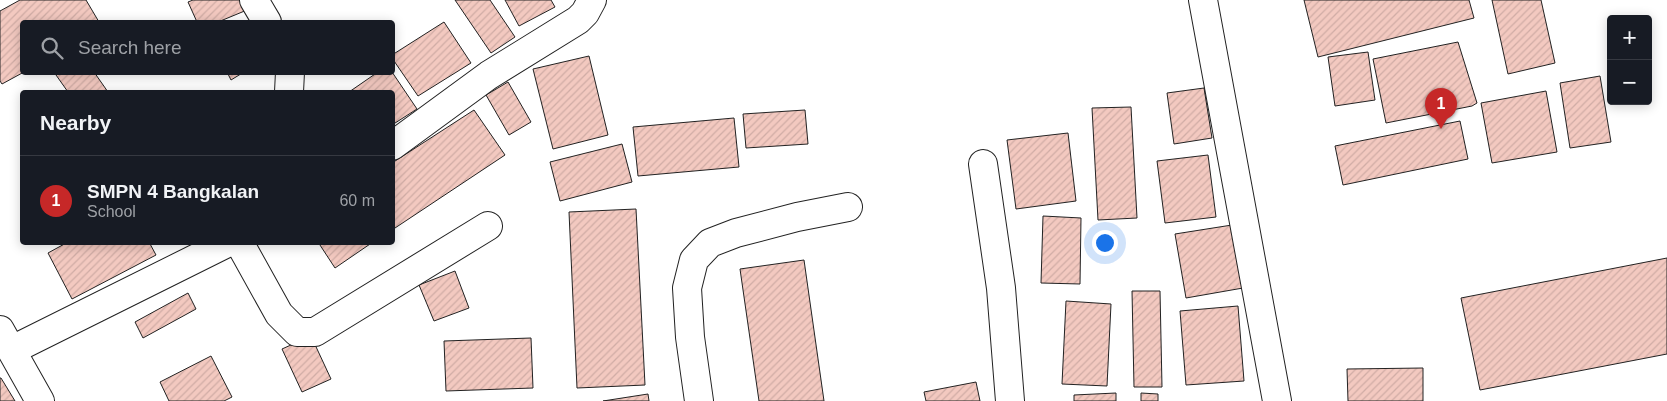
<!DOCTYPE html>
<html lang="en">
<head>
<meta charset="utf-8">
<style>
	body { margin:0; font-family:Helvetica,sans-serif; background:#242831; color:#f1f3f6 }
	.controls { position:absolute; right:15px; top:15px; display:grid; overflow:hidden; border-radius:5px; box-shadow:0 2px 12px #0003 }
	.controls button { width:45px; height:45px; display:grid; place-items:center; padding:0; border:0; border-bottom:1px solid #363941; background:#171b24; color:#f1f3f6; font:25px sans-serif }
	.you { position:absolute; left:1104px; top:242px; width:18px; height:18px; margin:-12px; border:4px solid #fff; border-radius:50%; background:#1a73e8; box-shadow:0 0 0 8px #1a73e833 }
	.badge { display:grid; place-items:center; width:32px; height:32px; border-radius:50%; background:#c62828; color:#fff; font-size:16px; font-weight:700 }
	.pin { position:absolute; translate:-50% -41px; filter:drop-shadow(0 1px 2px #0008) }
	.pin::after { content:''; position:absolute; top:26px; width:18px; height:15px; background:inherit; clip-path:polygon(0 0,100% 0,50% 100%) }
	.list { margin:0; padding:0; list-style:none }
	h2 { display:flex; justify-content:space-between; align-items:center; height:65px; margin:0; padding:0 20px; font-size:21px }
	h2 small { font-size:16px; font-weight:400; color:#9ea1a6 }
	.list li { display:grid; grid-template-columns:32px 1fr auto; gap:15px; align-items:center; box-sizing:border-box; height:90px; padding:0 20px; border-top:1px solid #363941 }
	.list b { display:block; font-size:19px; white-space:nowrap }
	.list p { margin:0; font-size:16px; white-space:nowrap; color:#9ea1a6 }
	.list em { font-size:16px; font-style:normal; color:#9ea1a6 }
	.icon { flex:none; width:28px; height:28px; fill:none; stroke:currentColor; stroke-width:2; stroke-linecap:round; stroke-linejoin:round }
	.map { position:relative; flex:none; width:1667px; height:401px; overflow:hidden }
	.search { position:absolute; background:#171b24; box-shadow:0 2px 12px #0003; left:20px; top:20px; width:375px; height:55px; display:flex; align-items:center; gap:12px; box-sizing:border-box; padding:0 18px; border-radius:5px; color:#9ea1a6; font-size:19px }
	.panel { position:absolute; background:#171b24; box-shadow:0 2px 12px #0003; left:20px; top:90px; width:375px; height:155px; border-radius:5px }
	.map>svg:first-child { display:block }
	.building { fill:url(#building-hatch); stroke:#222 }
	.lines { fill:none; stroke-linecap:round; stroke-linejoin:round }
	.street-casing { stroke:#222; stroke-width:30 }
	.secondary-casing { stroke:#222; stroke-width:30 }
	.street { stroke:#fff; stroke-width:28 }
	.secondary { stroke:#fff; stroke-width:28 }
</style>
</head>
<body>
<div class="map">
<svg width="1667" height="401" viewBox="0 0 1667 401">
	<defs>
		<pattern id="building-hatch" width="6" height="6" patternUnits="userSpaceOnUse" patternTransform="scale(1.25)"><rect width="6" height="6" fill="#f3c9c0"/><path d="M-1 1l2-2M0 6l6-6M5 7l2-2" fill="none" stroke="#d0aca5"/></pattern>
	</defs>
	<rect width="100%" height="100%" fill="#fff"/>
	<path class="building" d="M 20,0 L 86,0 L 99,22 L 22,22 L 22,72 L 24,72 L 2,84 L 0,81 L 0,11 Z
		M 193,0 L 243,0 L 247,10 L 218,22 L 197,22 L 188,2 Z
		M 455,0 L 490,0 L 515,37 L 491,53 Z
		M 505,0 L 551,0 L 555,7 L 519,26 Z
		M 1304,0 L 1469,0 L 1474,18 L 1318,57 Z
		M 1492,0 L 1541,0 L 1555,63 L 1508,74 Z
		M 444,22 L 471,63 L 418,96 L 392,58 L 392,55 Z
		M 1458,42 L 1477,103 L 1472,106 L 1386,123 L 1373,59 Z
		M 1368,52 L 1375,100 L 1335,106 L 1328,57 Z
		M 589,56 L 608,135 L 553,149 L 533,69 Z
		M 60,72 L 94,72 L 108,92 L 68,92 L 56,75 Z
		M 227,72 L 244,72 L 231,80 Z
		M 378,72 L 392,72 L 417,109 L 392,125 L 392,92 L 349,92 Z
		M 1600,76 L 1611,142 L 1570,148 L 1560,83 Z
		M 508,82 L 531,122 L 509,135 L 486,95 Z
		M 1204,88 L 1212,138 L 1174,144 L 1167,93 Z
		M 1546,91 L 1557,152 L 1492,163 L 1481,103 Z
		M 1131,107 L 1137,218 L 1098,220 L 1092,108 Z
		M 474,110 L 505,155 L 392,230 L 392,163 Z
		M 805,110 L 808,144 L 746,148 L 743,114 Z
		M 734,118 L 739,167 L 638,176 L 633,127 Z
		M 1460,121 L 1468,159 L 1343,185 L 1335,146 Z
		M 1068,133 L 1076,201 L 1016,209 L 1007,140 Z
		M 622,144 L 632,182 L 560,201 L 550,162 Z
		M 1208,155 L 1216,217 L 1165,223 L 1157,161 Z
		M 636,209 L 645,385 L 577,388 L 569,212 Z
		M 1043,216 L 1081,218 L 1080,284 L 1041,283 Z
		M 1232,225 L 1243,288 L 1186,298 L 1175,234 Z
		M 68,242 L 149,242 L 156,255 L 72,299 L 48,253 Z
		M 318,242 L 373,242 L 335,268 Z
		M 1667,258 L 1667,354 L 1480,390 L 1461,298 Z
		M 804,260 L 824,401 L 759,401 L 740,269 Z
		M 455,271 L 469,308 L 434,321 L 419,285 Z
		M 1132,291 L 1160,291 L 1162,387 L 1134,387 Z
		M 188,293 L 196,309 L 143,338 L 135,322 Z
		M 1066,301 L 1111,304 L 1107,386 L 1062,384 Z
		M 1238,306 L 1244,381 L 1186,385 L 1180,311 Z
		M 311,336 L 331,379 L 302,392 L 282,349 Z
		M 531,338 L 533,388 L 446,391 L 444,341 Z
		M 211,356 L 232,397 L 224,401 L 169,401 L 160,382 Z
		M 1423,368 L 1423,401 L 1348,401 L 1347,369 Z
		M 0,378 L 1,378 L 15,401 L 0,401 Z
		M 976,382 L 980,401 L 926,401 L 924,392 Z
		M 1116,393 L 1116,401 L 1074,401 L 1074,395 Z
		M 1141,393 L 1158,394 L 1158,401 L 1141,401 Z
		M 648,394 L 649,401 L 603,401 Z"/>
	<g class="lines">
		<g class="street-casing">
			<path id="street" d="M 254,0 L 267,22
				M 1203,0 L 1277,401
				M 289,92 L 290,72
				M 392,146 L 489,75 L 578,20 L 585,13 L 592,0
				M 983,164 L 1001,288 L 1010,401
				M 239,242 L 279,314 L 297,332 L 315,332 L 488,226
				M 12,350 L 229,242
				M 699,401 L 690,337 L 687,288 L 694,260 L 710,243 L 736,233 L 797,217 L 848,207"/>
		</g>
		<g class="secondary-casing">
			<path id="secondary" d="M 0,330 L 40,401"/>
		</g>
		<use href="#street" class="street"/>
		<use href="#secondary" class="secondary"/>
	</g>
</svg>
<div class="controls">
<button>+</button>
<button>−</button>
</div>
<div class="you"></div>
<div class="pin badge" style="left:1441px;top:129px">1</div>
<div class="search"><svg class="icon" aria-label="search" viewBox="0 0 24 24"><circle cx="10" cy="10" r="6"/><path d="M15 15l6 6"/></svg>Search here</div>
<section class="panel">
<h2>Nearby<small></small></h2>
<ul class="list">
<li><span class="badge">1</span><div><b>SMPN 4 Bangkalan</b><p>School</p></div><em>60 m</em></li>
</ul>
</section>
</div>
</body>
</html>
